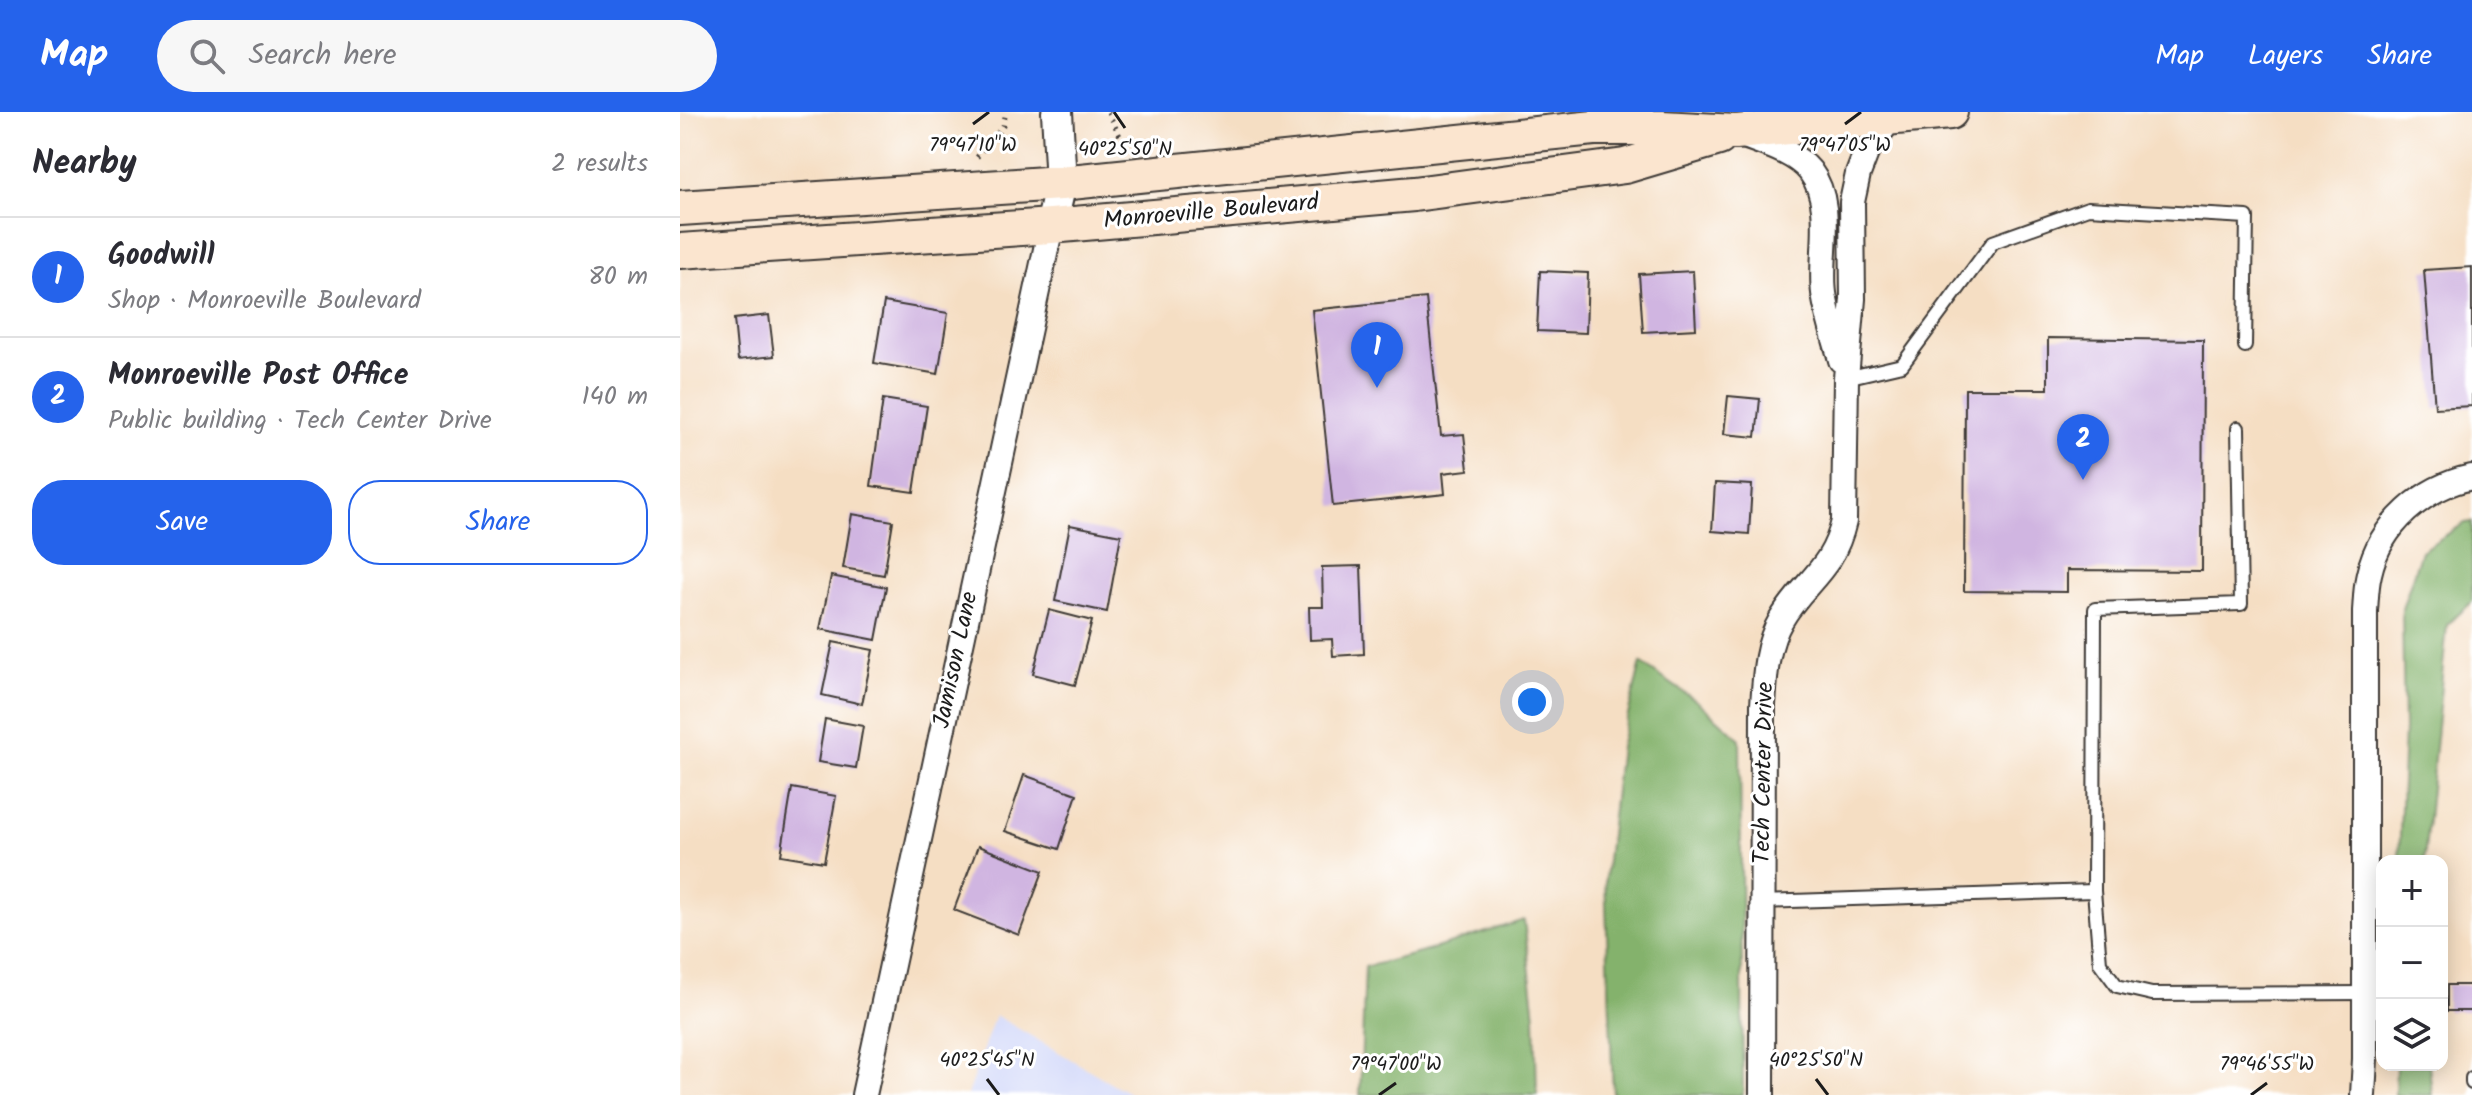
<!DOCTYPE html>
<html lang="en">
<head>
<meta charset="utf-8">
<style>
	body { margin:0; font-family:Kalam,sans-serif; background:#f7f7f7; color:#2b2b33 }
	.controls { position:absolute; right:24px; bottom:24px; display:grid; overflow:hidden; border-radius:16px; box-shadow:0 4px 20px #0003 }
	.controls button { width:72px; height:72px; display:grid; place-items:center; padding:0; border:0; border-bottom:2px solid #e1e1e2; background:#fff; color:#2b2b33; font:40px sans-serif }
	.you { position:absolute; left:852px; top:590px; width:28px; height:28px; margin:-20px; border:6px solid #fff; border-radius:50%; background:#1a73e8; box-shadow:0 0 0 12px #1a73e833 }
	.badge { display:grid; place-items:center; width:52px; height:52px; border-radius:50%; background:#2563eb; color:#fff; font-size:26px; font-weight:700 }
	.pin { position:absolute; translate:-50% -66px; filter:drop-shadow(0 2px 4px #0008) }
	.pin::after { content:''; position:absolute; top:42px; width:28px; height:24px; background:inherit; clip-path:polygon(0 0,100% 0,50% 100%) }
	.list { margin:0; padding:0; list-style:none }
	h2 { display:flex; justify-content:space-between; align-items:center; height:104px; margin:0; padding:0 32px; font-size:34px }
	h2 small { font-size:26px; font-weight:400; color:#7c7c81 }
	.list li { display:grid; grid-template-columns:52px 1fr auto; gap:24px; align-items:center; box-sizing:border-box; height:120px; padding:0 32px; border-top:2px solid #e1e1e2 }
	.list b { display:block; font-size:30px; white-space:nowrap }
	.list p { margin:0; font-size:26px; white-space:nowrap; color:#7c7c81 }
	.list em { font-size:26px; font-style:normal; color:#7c7c81 }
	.actions { display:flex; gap:16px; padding:24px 32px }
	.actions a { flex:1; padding:18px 0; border:2px solid #2563eb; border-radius:32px; text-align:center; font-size:28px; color:#2563eb }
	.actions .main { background:#2563eb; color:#fff }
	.icon { flex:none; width:44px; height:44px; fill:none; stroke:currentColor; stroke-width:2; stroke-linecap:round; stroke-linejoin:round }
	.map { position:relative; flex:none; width:1792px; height:983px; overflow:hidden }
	header { display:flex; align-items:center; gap:48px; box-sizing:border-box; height:112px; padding:0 40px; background:#2563eb; color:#fff }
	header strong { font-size:38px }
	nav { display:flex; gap:44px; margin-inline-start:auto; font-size:28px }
	.search { width:560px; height:72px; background:#f7f7f7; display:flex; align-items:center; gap:20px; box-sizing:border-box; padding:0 28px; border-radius:44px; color:#7c7c81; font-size:30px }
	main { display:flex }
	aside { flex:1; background:#fff }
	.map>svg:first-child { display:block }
	.built { fill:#d3d9f9 }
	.forest { fill:#84b26c; stroke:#506744; stroke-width:2 }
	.building { fill:#d0b5e1 }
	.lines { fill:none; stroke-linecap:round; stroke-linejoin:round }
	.service-casing { stroke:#3d3935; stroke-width:16 }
	.minor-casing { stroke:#3d3935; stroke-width:28 }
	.tertiary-casing { stroke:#3d3935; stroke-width:34 }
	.secondary-casing { stroke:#3d3935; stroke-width:38 }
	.path { stroke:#3d3935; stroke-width:5; stroke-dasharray:2 6; stroke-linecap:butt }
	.service { stroke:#fff; stroke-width:12 }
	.minor { stroke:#fff; stroke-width:24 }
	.tertiary { stroke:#fff; stroke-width:30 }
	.secondary { stroke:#fbe5cf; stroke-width:34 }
	.ticks { fill:none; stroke:#1c1c1c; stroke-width:3 }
	.labels { text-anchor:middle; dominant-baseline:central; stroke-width:6; stroke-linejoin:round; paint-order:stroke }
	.street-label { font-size:24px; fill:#1c1c1c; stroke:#fff }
	.ticks-label { font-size:20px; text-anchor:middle; fill:#1c1c1c; stroke:#fff; stroke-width:6; stroke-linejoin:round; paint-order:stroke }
</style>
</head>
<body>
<header>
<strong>Map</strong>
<div class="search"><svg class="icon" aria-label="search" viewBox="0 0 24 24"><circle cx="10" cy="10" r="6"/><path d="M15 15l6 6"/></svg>Search here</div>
<nav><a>Map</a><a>Layers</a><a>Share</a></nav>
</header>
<main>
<aside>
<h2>Nearby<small>2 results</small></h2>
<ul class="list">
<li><span class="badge">1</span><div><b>Goodwill</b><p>Shop · Monroeville Boulevard</p></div><em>80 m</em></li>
<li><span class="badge">2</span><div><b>Monroeville Post Office</b><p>Public building · Tech Center Drive</p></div><em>140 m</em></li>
</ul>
<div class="actions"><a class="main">Save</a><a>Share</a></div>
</aside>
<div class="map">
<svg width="1792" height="983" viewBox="0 0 1792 983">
	<rect width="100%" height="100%" fill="#fff"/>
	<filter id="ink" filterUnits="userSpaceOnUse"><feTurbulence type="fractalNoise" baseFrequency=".0125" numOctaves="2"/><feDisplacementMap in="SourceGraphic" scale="16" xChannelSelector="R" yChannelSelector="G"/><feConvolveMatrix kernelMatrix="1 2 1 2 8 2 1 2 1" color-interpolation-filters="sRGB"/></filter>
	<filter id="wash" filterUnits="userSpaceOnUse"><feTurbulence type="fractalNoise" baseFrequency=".006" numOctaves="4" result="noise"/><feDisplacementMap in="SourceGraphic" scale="32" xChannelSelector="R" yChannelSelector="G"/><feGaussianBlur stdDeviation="1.8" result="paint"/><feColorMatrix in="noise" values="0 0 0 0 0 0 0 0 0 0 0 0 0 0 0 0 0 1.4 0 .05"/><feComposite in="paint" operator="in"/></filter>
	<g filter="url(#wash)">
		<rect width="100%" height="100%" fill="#f5dec3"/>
		<path class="built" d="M 315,903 L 452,983 L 287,983 Z"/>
		<path class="forest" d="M 1792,410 L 1792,490 L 1767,513 L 1744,749 L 1719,749 L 1724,617 L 1722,497 L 1741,439 L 1785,411 Z
			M 961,551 L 1018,590 L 1060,627 L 1063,983 L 933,983 L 925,766 L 940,635 Z
			M 844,808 L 855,904 L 857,983 L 680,983 L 685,855 L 740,841 Z
			M 1716,953 L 1749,953 L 1752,983 L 1715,983 Z"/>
		<g id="blocks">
			<path class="building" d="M 1792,155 L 1792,294 L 1755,296 L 1744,158 Z
				M 860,159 L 908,161 L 906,221 L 857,219 Z
				M 1013,159 L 1016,217 L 963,220 L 959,162 Z
				M 746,186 L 761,324 L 784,322 L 788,358 L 763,361 L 765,382 L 653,394 L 632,198 Z
				M 204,190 L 268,201 L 258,262 L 194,251 Z
				M 89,203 L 94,244 L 58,248 L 54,207 Z
				M 1368,226 L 1523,228 L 1522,459 L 1387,458 L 1387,480 L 1284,479 L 1285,277 L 1368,277 Z
				M 1048,284 L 1080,287 L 1076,325 L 1044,322 Z
				M 203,287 L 247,294 L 234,380 L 191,374 Z
				M 1035,371 L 1072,373 L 1069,422 L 1032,419 Z
				M 172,402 L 213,409 L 204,463 L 163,456 Z
				M 390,413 L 441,423 L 427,500 L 375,489 Z
				M 681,454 L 684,542 L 653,544 L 652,527 L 630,528 L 629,495 L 643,495 L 642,455 Z
				M 151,464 L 206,475 L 196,528 L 140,517 Z
				M 369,498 L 412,509 L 395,573 L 353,562 Z
				M 153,530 L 193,538 L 182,592 L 142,583 Z
				M 145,607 L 183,614 L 176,656 L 138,650 Z
				M 344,663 L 397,682 L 379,737 L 325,719 Z
				M 112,676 L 156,684 L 144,750 L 101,743 Z
				M 298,734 L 363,759 L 339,823 L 274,798 Z
				M 1767,873 L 1792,873 L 1792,899 L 1767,899 Z"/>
		</g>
	</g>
	<g filter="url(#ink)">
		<use href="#blocks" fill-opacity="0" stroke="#3d3935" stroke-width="2"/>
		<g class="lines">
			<g class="service-casing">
				<path id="service" d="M 1166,266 L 1222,253 L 1313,130 L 1408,96 L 1567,105 L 1565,234
					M 1414,779 L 1415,497 L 1561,492 L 1558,316
					M 1082,790 L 1414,779 L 1420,851 L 1437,874 L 1472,882 L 1685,881
					M 1792,966 L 1792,971"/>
			</g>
			<g class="minor-casing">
				<path id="minor" d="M 1059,22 C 1081,31 1114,39 1130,59 C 1156,93 1139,143 1144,181 C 1147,204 1155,226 1161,248
					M 184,983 L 371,114
					M 1082,983 L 1083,593 C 1085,564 1086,533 1101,508 C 1124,469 1153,458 1164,409 L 1166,266 L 1173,187 L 1172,90 L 1178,62 L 1186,41 L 1211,5
					M 1683,983 L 1685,947 L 1685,499 C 1686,487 1686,474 1689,462 C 1700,412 1744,375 1792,365"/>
			</g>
			<g class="tertiary-casing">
				<path id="tertiary" d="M 371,114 L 381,71 L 377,0"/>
			</g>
			<g class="secondary-casing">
				<path id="secondary" d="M 0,96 L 381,71 L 914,16 L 982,16 L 1056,20 L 1270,0
					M 0,139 L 371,114 L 734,82 L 945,54 L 1039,26"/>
			</g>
			<path class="path" d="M 428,0 L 442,28
				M 297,45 L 323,14 L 326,0"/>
			<use href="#service" class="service"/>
			<use href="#minor" class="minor"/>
			<use href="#tertiary" class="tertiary"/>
			<use href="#secondary" class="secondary"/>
		</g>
	</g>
	<path class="ticks" d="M 434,0 L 445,16M 293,12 L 309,0M 1165,12 L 1181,0M 307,967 L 319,983M 1136,967 L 1148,983M 699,983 L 716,971M 1571,983 L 1587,971"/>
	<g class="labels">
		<g class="street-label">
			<text transform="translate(531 100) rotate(-5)">Monroeville Boulevard</text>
			<text transform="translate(276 548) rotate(-78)">Jamison Lane</text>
			<text transform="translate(1084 661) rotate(-89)">Tech Center Drive</text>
		</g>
	</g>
	<g class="ticks-label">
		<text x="293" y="39">79°47'10"W</text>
		<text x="1165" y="39">79°47'05"W</text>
		<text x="445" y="43">40°25'50"N</text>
		<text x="307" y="954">40°25'45"N</text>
		<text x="1136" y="954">40°25'50"N</text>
		<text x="716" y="958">79°47'00"W</text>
		<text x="1587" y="958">79°46'55"W</text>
	</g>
</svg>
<div class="controls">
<button>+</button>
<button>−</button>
<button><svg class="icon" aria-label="layers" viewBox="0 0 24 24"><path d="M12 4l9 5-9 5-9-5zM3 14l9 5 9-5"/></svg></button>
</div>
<div class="you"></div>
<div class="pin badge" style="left:697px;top:276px">1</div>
<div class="pin badge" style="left:1403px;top:368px">2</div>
</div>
</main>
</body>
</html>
